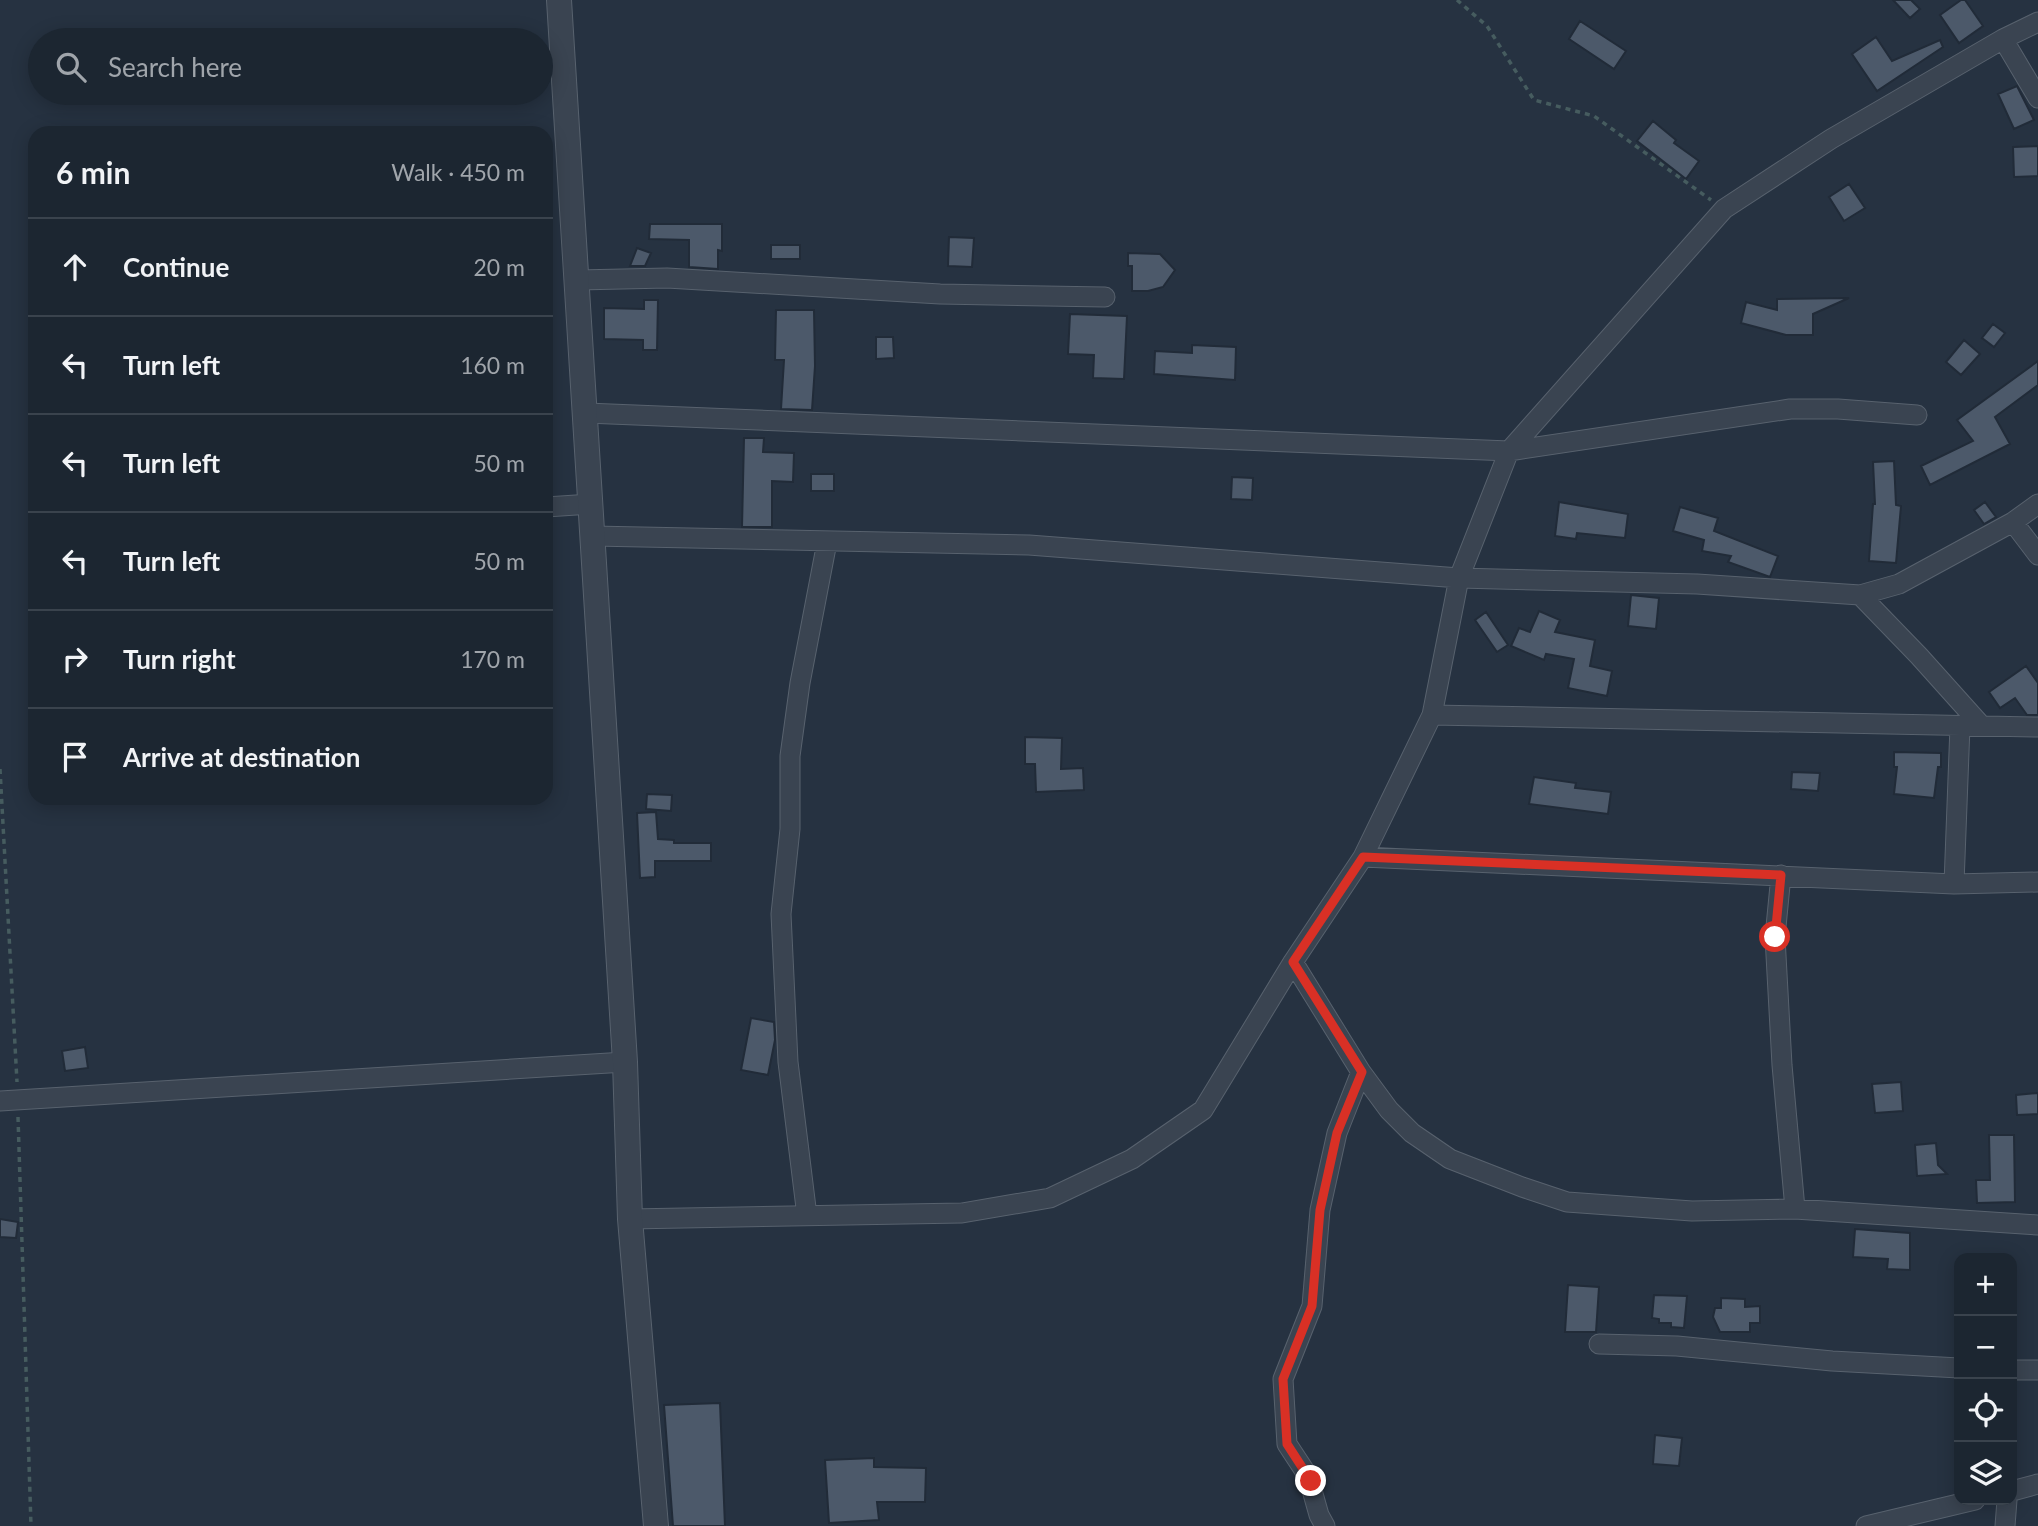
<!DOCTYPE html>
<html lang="en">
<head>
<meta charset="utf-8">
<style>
	body { margin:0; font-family:Lato,sans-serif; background:#29323d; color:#f1f3f6 }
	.controls { position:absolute; right:21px; bottom:21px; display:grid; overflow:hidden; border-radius:14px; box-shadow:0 4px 18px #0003 }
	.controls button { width:63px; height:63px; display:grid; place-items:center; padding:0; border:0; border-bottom:2px solid #3a434d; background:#1c2631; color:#f1f3f6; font:35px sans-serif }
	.stop { position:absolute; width:21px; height:21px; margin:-16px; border:5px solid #d93025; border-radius:50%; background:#fff }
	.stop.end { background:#d93025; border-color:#fff; box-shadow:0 2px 7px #0008 }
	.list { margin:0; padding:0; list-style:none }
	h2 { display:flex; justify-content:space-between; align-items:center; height:91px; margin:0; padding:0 28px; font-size:30px }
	h2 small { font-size:23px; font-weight:400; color:#a0a5ab }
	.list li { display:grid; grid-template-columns:46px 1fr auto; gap:21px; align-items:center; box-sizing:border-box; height:98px; padding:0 28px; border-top:2px solid #3a434d }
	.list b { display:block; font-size:26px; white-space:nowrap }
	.list em { font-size:23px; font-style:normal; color:#a0a5ab }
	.icon { flex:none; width:38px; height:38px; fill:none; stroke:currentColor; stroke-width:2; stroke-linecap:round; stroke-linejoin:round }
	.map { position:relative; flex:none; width:2038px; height:1526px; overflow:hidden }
	.search { position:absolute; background:#1c2631; box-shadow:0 4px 18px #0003; left:28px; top:28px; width:525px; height:77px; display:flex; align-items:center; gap:18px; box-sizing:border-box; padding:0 24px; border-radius:38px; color:#a0a5ab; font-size:26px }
	.panel { position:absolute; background:#1c2631; box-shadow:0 4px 18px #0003; left:28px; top:126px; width:525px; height:679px; border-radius:21px }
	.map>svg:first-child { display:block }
	.building { fill:#4c596a; stroke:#212b38; stroke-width:2 }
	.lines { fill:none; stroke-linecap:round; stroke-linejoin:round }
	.minor-casing { stroke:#58626e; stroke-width:21 }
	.tertiary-casing { stroke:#58626e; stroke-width:26 }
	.path { stroke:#465c5f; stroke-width:3.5; stroke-dasharray:5 5; stroke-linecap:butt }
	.minor { stroke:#3a4451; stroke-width:19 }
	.tertiary { stroke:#3a4451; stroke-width:24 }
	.route { stroke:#d93025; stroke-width:9 }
</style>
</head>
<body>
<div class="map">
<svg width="2038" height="1526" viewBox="0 0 2038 1526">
	<rect width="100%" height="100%" fill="#263241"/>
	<path class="building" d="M 1893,0 L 1911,0 L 1920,9 L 1910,18 Z
		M 1961,0 L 1965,0 L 1983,26 L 1959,43 L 1940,15 Z
		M 1580,21 L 1626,51 L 1614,69 L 1569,39 Z
		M 1876,37 L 1892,61 L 1940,40 L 1943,47 L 1877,91 L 1852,54 Z
		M 2017,86 L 2034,120 L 2014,129 L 1998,94 Z
		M 1653,121 L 1676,140 L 1674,143 L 1699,161 L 1686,179 L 1637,141 Z
		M 2038,146 L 2038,176 L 2014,177 L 2013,147 Z
		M 1849,184 L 1865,208 L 1844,221 L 1829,197 Z
		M 650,224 L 722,224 L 722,251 L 718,250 L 718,269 L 689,267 L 689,240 L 649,239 Z
		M 949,237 L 974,238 L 972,267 L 948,266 Z
		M 771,245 L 800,245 L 800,259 L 771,259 Z
		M 637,248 L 651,253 L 645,266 L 630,266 Z
		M 1128,253 L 1160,254 L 1175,270 L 1163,287 L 1148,291 L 1132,291 L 1132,266 L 1128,266 Z
		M 1849,298 L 1813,314 L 1813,335 L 1786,335 L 1741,323 L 1746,302 L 1777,310 L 1777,299 Z
		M 644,300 L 658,300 L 657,350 L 643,350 L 643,340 L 604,339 L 604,308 L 644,309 Z
		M 776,310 L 814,310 L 815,366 L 812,410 L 781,409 L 784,360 L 775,360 Z
		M 1070,314 L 1127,316 L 1124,379 L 1093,378 L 1094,355 L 1068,354 Z
		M 1993,324 L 2005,333 L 1994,347 L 1982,338 Z
		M 876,337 L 893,337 L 894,358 L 876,359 Z
		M 1964,340 L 1980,354 L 1961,375 L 1946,362 Z
		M 1192,345 L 1236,347 L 1235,380 L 1154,374 L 1155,351 L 1192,353 Z
		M 2038,361 L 2038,385 L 1995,417 L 2010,444 L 1930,485 L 1921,466 L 1973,441 L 1957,420 Z
		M 744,438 L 764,438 L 763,452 L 794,453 L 793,482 L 772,481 L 772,527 L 742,527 Z
		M 1894,461 L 1896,505 L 1901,506 L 1896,563 L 1869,561 L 1873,504 L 1875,504 L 1873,462 Z
		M 811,474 L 834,474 L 834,491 L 811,491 Z
		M 1232,477 L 1253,478 L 1252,500 L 1231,499 Z
		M 1559,502 L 1628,514 L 1625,538 L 1577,533 L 1576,539 L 1555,536 Z
		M 1985,502 L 1996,517 L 1984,524 L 1974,510 Z
		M 1680,507 L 1718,518 L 1714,531 L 1778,556 L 1770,577 L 1728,562 L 1731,556 L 1702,551 L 1704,540 L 1673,531 Z
		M 1631,595 L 1659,598 L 1656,629 L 1628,626 Z
		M 1539,611 L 1560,620 L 1555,632 L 1595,640 L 1590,666 L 1612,671 L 1607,696 L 1568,688 L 1574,659 L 1546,654 L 1544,660 L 1511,646 L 1519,628 L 1530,632 Z
		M 1486,612 L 1508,645 L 1497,652 L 1475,620 Z
		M 2026,666 L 2038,683 L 2038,715 L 2027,715 L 2015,698 L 2000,708 L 1989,692 Z
		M 1025,737 L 1062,738 L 1061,769 L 1083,768 L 1084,790 L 1036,792 L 1035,764 L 1025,764 Z
		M 1894,752 L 1941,753 L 1941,767 L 1938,767 L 1934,798 L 1894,794 L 1897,767 L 1894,767 Z
		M 1792,772 L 1820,773 L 1818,791 L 1791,789 Z
		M 1534,777 L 1576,783 L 1575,788 L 1611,792 L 1608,814 L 1529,804 Z
		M 647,794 L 672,795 L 671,811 L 646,809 Z
		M 656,812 L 658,839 L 674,840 L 674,843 L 711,843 L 711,861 L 655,861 L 655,877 L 640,878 L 637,813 Z
		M 751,1018 L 774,1022 L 775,1040 L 768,1075 L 741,1070 Z
		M 85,1047 L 88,1068 L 65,1071 L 62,1051 Z
		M 1901,1082 L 1903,1111 L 1875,1113 L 1872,1084 Z
		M 2038,1093 L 2038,1114 L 2017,1115 L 2016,1095 Z
		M 1989,1135 L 2014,1135 L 2015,1202 L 1977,1203 L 1976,1180 L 1990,1180 Z
		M 1936,1143 L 1938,1165 L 1947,1174 L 1917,1176 L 1915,1145 Z
		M 0,1219 L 18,1222 L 16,1238 L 0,1237 Z
		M 1855,1229 L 1910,1233 L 1910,1270 L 1887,1269 L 1888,1259 L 1853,1257 Z
		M 1568,1285 L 1599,1287 L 1596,1332 L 1565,1332 Z
		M 1654,1295 L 1687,1296 L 1684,1328 L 1671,1327 L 1671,1323 L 1659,1323 L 1659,1319 L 1652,1318 Z
		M 1721,1298 L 1745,1299 L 1745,1307 L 1760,1306 L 1760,1323 L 1750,1323 L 1750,1332 L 1720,1332 L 1713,1317 L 1715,1308 L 1721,1308 Z
		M 720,1403 L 725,1526 L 673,1526 L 664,1405 Z
		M 1655,1435 L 1682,1438 L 1679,1466 L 1653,1464 Z
		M 874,1458 L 874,1467 L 926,1468 L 925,1502 L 877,1502 L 879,1520 L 829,1523 L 825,1460 Z"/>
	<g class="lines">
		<g class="minor-casing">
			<path id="minor" d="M 2003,39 L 2038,98
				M 578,280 L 667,278 L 940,294 L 1105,297
				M 586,413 L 1509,451 L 1790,409 L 1838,409 L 1917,415
				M 546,507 L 591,504
				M 2013,522 L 2038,555
				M 593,536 L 1029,545 L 1459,578 L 1697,584 L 1860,595 L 1899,584 L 2013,522 L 2038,504
				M 1860,595 L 1919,656 L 1980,724
				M 1432,715 L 2038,727
				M 1363,857 L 1954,884 L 2038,882
				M 1781,875 L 1775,937 L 1782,1065 L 1795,1209
				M 1954,884 L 1960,726
				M 1293,962 L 1361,1072 L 1389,1110 L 1412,1133 L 1450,1159 L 1522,1187 L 1567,1202 L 1692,1211 L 1795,1209 L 2038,1225
				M 0,1101 L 625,1062
				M 807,1216 L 788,1062 L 781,914 L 790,829 L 790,756 L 800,683 L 827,542
				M 630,1219 L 962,1213 L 1050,1198 L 1132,1159 L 1203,1110 L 1293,962 L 1363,857 L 1432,715 L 1459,578 L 1509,451 L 1724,209 L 1831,139 L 2003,39 L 2038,22
				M 1599,1344 L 1677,1346 L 1832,1361 L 1959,1368
				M 2012,1370 L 2038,1370
				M 2012,1491 L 2038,1484
				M 1325,1526 L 1319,1515 L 1308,1476 L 1287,1444 L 1283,1379 L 1312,1306 L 1320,1210 L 1337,1133 L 1361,1072
				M 1866,1526 L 1975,1500
				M 2005,1526 L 2007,1500"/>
		</g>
		<g class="tertiary-casing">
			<path id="tertiary" d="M 559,0 L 625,1062 L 630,1219 L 656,1526"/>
		</g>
		<path class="path" d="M 1457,0 L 1487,26 L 1534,100 L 1594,116 L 1711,200
			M 0,769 L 17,1082
			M 18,1117 L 31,1526"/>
		<use href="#minor" class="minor"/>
		<use href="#tertiary" class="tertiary"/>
	</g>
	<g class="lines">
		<path class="route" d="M 1311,1481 L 1287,1444 L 1283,1379 L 1312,1306 L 1320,1210 L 1337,1133 L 1362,1072 L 1293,962 L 1363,857 L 1781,875 L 1775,937"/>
	</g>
</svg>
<div class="controls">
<button>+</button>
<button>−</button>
<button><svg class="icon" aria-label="locate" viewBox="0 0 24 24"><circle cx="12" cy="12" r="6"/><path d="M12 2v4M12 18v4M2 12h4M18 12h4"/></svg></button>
<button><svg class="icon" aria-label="layers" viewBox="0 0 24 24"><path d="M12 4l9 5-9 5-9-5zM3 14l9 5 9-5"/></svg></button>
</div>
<div class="stop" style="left:1775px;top:937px"></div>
<div class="stop end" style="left:1311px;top:1481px"></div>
<div class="search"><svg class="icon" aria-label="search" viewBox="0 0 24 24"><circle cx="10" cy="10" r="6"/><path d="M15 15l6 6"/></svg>Search here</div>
<section class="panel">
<h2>6 min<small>Walk · 450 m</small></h2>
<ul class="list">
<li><svg class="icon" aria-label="ahead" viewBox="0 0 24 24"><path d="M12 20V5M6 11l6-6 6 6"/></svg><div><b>Continue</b></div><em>20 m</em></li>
<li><svg class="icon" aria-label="left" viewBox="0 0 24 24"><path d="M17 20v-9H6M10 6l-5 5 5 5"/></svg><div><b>Turn left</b></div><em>160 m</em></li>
<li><svg class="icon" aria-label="left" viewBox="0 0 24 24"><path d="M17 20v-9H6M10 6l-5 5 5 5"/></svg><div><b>Turn left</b></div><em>50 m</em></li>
<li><svg class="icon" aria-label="left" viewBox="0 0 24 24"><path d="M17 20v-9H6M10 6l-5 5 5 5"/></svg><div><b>Turn left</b></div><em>50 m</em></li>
<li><svg class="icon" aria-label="right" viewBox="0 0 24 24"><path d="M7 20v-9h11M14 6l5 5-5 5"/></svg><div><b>Turn right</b></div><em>170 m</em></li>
<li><svg class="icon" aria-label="arrive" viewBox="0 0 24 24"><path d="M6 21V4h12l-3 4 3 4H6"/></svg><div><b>Arrive at destination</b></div></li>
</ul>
</section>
</div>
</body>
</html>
